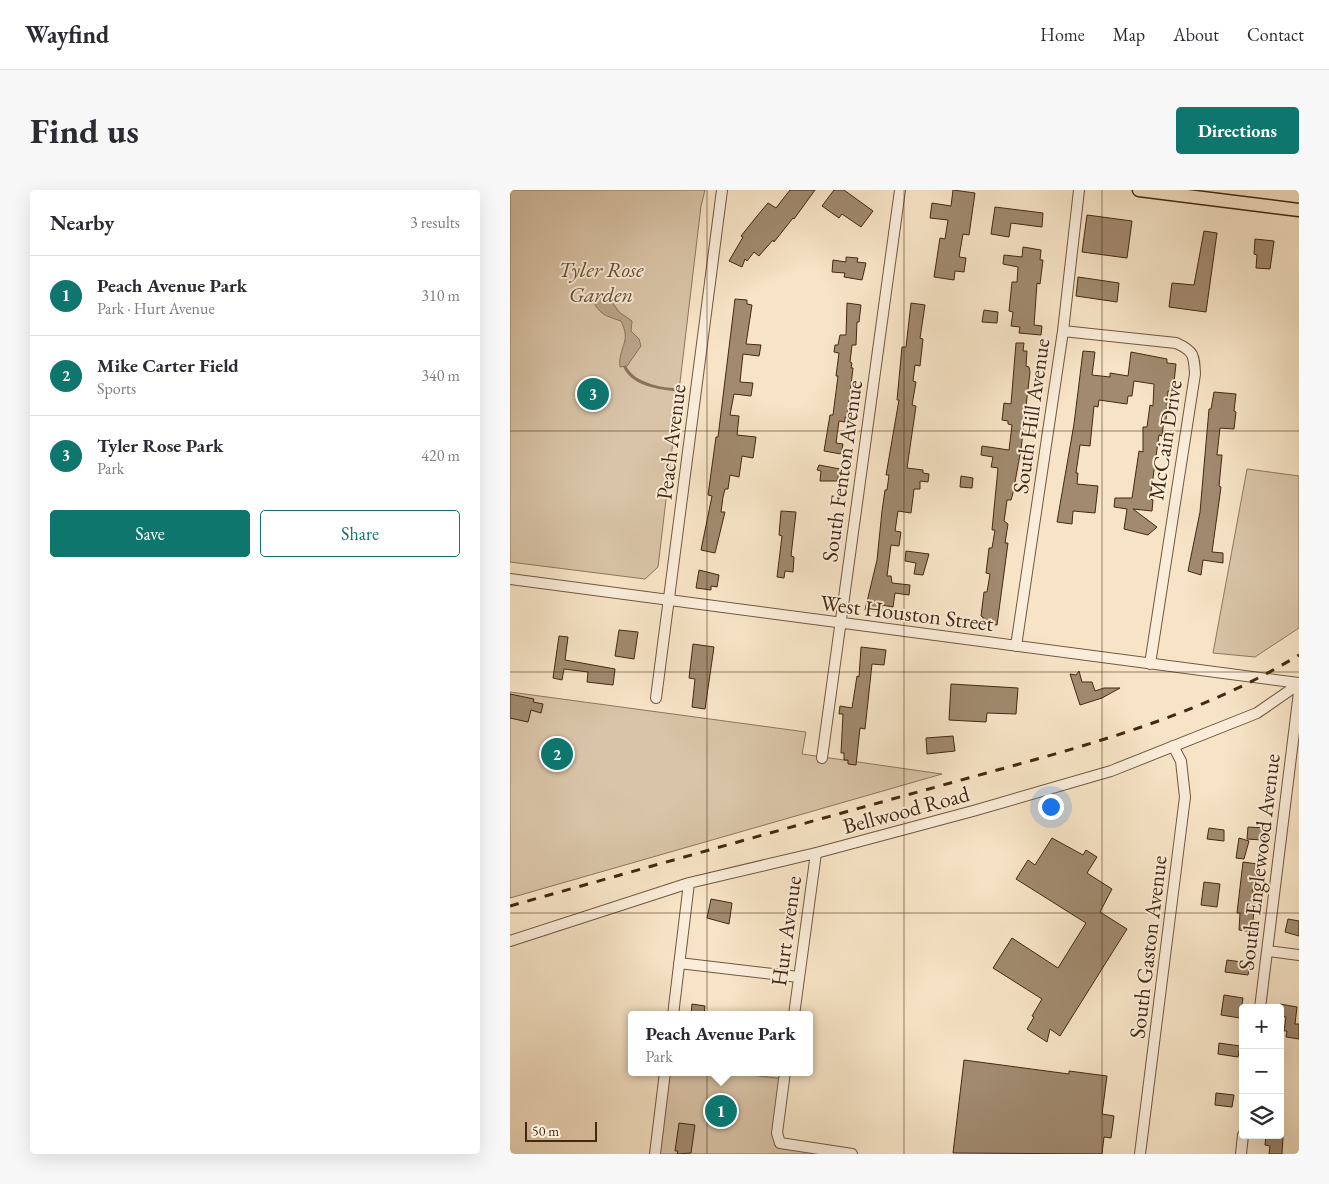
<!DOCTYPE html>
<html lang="en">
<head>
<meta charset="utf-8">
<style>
	body { margin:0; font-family:"EB Garamond",serif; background:#f7f7f7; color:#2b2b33 }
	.controls { position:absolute; right:15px; bottom:15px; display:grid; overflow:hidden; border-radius:5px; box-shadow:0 5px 20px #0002 }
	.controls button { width:45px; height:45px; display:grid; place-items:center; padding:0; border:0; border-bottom:1px solid #e1e1e2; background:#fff; color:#2b2b33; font:25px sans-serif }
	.scale { position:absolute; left:15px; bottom:12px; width:72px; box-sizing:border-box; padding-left:5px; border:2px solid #442810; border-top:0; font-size:14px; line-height:18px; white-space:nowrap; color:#442810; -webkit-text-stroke:4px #faedda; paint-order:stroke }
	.you { position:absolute; left:540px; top:616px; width:18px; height:18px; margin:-12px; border:4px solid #fff; border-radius:50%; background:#1a73e8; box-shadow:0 0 0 8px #1a73e833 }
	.badge { display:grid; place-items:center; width:32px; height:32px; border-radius:50%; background:#0f766e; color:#fff; font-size:16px; font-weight:700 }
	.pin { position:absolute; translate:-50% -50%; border:2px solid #fff; box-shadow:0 1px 5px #0006 }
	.popup { position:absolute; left:118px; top:821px; width:185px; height:65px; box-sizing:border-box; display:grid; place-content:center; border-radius:5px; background:#fff; filter:drop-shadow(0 1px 4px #0005); font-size:16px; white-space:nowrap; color:#7c7c81 }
	.popup b { font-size:19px; color:#2b2b33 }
	.popup::after { content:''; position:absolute; left:50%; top:100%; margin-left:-10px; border:10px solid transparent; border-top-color:#fff }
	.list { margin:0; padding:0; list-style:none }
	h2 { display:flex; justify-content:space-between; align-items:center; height:65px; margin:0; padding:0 20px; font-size:21px }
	h2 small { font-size:16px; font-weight:400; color:#7c7c81 }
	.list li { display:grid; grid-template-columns:32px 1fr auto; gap:15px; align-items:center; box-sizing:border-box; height:80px; padding:0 20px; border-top:1px solid #e1e1e2 }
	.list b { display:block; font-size:19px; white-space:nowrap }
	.list p { margin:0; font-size:16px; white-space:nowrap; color:#7c7c81 }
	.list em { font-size:16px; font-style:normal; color:#7c7c81 }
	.actions { display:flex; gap:10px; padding:15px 20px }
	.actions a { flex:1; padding:11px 0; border:1px solid #0f766e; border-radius:5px; text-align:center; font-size:18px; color:#0f766e }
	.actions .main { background:#0f766e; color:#fff }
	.icon { flex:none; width:28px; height:28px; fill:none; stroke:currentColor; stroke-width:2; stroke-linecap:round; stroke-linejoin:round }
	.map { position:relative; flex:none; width:789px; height:964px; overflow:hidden; border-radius:5px }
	header { display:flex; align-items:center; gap:30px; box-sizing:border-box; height:70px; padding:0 25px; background:#fff; border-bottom:1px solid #e1e1e2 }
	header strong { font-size:24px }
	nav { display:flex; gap:28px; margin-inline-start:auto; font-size:18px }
	.intro { display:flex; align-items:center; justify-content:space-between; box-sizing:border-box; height:120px; padding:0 30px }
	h1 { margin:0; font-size:35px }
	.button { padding:12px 22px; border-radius:5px; background:#0f766e; color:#fff; font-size:18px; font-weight:700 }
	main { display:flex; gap:30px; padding:0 30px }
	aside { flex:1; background:#fff; border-radius:5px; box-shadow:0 5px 20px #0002 }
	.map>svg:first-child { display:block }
	.green { fill:#d9c4a7; stroke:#8e765c }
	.water { fill:#baa488; stroke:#8b7258 }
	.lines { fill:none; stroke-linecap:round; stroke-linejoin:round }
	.stream { stroke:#8b7258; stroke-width:3 }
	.building { fill:#a18a6f; stroke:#442810 }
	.minor-casing { stroke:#71573e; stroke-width:12 }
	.major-casing { stroke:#442810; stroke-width:15 }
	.minor { stroke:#faedda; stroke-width:10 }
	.major { stroke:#f7e4c6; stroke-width:12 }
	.rail { stroke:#442810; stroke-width:3; stroke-dasharray:9 9; stroke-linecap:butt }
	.grid { fill:none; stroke:#442810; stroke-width:1; stroke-opacity:0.55 }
	.labels { text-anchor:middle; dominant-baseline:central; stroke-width:4; stroke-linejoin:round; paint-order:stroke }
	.park-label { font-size:22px; font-style:italic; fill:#694f36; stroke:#faedda }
	.street-label { font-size:22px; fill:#442810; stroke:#faedda }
</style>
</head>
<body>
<header>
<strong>Wayfind</strong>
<nav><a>Home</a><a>Map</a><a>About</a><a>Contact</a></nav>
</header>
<div class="intro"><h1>Find us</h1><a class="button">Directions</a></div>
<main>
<aside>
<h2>Nearby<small>3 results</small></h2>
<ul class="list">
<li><span class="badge">1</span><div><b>Peach Avenue Park</b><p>Park · Hurt Avenue</p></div><em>310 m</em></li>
<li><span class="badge">2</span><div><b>Mike Carter Field</b><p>Sports</p></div><em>340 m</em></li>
<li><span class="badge">3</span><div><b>Tyler Rose Park</b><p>Park</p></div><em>420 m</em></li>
</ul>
<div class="actions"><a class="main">Save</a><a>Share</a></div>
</aside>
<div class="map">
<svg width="789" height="964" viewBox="0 0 789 964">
	<rect width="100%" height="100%" fill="#f7e4c6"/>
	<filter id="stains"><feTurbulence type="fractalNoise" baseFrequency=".004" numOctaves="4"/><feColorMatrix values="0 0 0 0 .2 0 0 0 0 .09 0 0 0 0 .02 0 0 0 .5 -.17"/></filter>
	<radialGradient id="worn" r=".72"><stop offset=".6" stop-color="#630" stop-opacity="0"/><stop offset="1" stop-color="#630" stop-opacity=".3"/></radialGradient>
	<path class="green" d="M 0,0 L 195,0 L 191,16 L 148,377 L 135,389 L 0,372 Z
		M 737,279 L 789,286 L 789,438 L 745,467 L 703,463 Z
		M 0,502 L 296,542 L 292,564 L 432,584 L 0,708 Z
		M 155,882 L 217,882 L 274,889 L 270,953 L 341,964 L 145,964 Z"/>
	<path class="water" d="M 87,105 L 100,109 L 109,122 L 122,131 L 121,141 L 129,149 L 131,156 L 117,176 L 110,177 C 108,156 122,153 111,131 C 100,127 92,126 85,115 Z"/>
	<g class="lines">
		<path class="stream" d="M 115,177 C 124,196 156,200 175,200"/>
	</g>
	<path class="building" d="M 280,0 L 305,0 L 284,29 L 283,28 L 264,52 L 263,50 L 249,66 L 244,62 L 237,71 L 235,69 L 232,77 L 219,71 L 233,47 L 231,46 L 247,26 L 258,13 L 266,18 Z
		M 324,0 L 334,0 L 363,21 L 351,37 L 332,24 L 329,28 L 312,16 Z
		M 443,0 L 465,3 L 459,45 L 453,44 L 449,67 L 456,68 L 454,82 L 445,81 L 444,90 L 424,87 L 430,48 L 435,49 L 438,30 L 420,28 L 422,13 L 441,16 Z
		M 485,17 L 533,23 L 532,37 L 501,33 L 499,47 L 481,44 Z
		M 577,25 L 622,31 L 617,68 L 572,62 Z
		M 694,41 L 707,43 L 696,122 L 659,117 L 662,93 L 684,95 Z
		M 745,49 L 764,51 L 760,79 L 746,78 L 747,65 L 744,64 Z
		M 513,57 L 531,60 L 530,70 L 533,70 L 530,94 L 527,93 L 524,135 L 532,136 L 531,145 L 509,143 L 510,137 L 501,136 L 503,122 L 499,121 L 502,92 L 507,92 L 508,77 L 493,74 L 494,65 L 512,67 Z
		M 336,67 L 348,68 L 347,72 L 356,73 L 352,90 L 334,87 L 335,83 L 322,82 L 323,70 L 336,72 Z
		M 568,87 L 609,93 L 607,112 L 566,106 Z
		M 225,109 L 237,110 L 237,114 L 242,115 L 236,154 L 251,155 L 249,166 L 233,164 L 230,192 L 243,193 L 241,206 L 224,204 L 220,225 L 229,226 L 227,245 L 246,247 L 243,268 L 232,266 L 229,287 L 220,285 L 218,299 L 215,299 L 213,307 L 211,322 L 215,322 L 205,363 L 191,360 L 202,306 L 198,305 L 206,247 L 208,247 Z
		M 337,113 L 351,115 L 349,132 L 347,132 L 346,155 L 342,155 L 340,172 L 342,173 L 341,178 L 343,178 L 337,228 L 335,227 L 335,232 L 329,231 L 326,253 L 333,254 L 331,264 L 314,261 L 320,225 L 323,225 L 328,186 L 326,186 L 329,163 L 324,162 L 325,155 L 328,155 L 330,145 L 336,145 Z
		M 401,113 L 415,115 L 410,148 L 413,149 L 410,176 L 405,175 L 403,191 L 406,192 L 402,215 L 406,216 L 397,278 L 413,280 L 413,283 L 419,284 L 418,292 L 410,291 L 410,299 L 404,299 L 401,323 L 388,321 L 385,341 L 391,342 L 389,356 L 381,355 L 377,386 L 381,386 L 382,393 L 400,395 L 399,405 L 385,403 L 383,417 L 372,415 L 371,422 L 355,420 L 367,370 L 372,321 L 375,300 L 377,300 L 379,285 L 376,285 L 389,210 L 387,210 L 392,157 L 396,157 Z
		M 474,120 L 488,122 L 487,133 L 472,132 Z
		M 506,153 L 514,153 L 513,161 L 517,161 L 516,176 L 519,177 L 520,182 L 511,259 L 503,303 L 501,310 L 497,310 L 495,325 L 494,331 L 498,334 L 495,353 L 498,353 L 487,435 L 473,433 L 473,427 L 471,426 L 474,402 L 477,402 L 480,384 L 476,383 L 479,358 L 482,358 L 485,340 L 482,340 L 488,278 L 481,277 L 483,267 L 471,265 L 472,256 L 499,260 L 502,235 L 498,234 L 498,231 L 492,230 L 494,213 L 501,214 Z
		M 573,161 L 585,162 L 582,185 L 600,187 L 600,183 L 618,186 L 621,162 L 657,169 L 657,173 L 666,174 L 663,201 L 658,201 L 656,230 L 654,230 L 652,246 L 649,245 L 640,309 L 643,310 L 642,321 L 623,319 L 647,337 L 638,345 L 614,339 L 617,319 L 604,317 L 605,308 L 622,308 L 629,261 L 633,262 L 633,237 L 637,237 L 640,215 L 643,216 L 644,194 L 624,191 L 622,206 L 618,206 L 617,214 L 589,210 L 588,217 L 584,216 L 580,256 L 570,255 L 566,283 L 568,283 L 567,294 L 588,296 L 585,323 L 563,321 L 562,334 L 547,332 L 564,234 Z
		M 704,202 L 726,204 L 724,221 L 726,222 L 724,239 L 710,238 L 707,265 L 712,265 L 709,296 L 711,297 L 702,362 L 713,363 L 713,373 L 693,370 L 691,385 L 678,381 L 690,322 L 699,219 L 701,219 Z
		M 309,275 L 330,279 L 327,291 L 310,291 L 311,281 L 307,280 Z
		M 451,286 L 463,288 L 462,298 L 450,297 Z
		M 271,321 L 286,322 L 281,366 L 284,367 L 283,382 L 275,381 L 274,388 L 267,387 L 272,346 L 269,345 Z
		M 396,361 L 419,364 L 413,385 L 404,384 L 406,373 L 395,371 Z
		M 189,380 L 209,385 L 207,397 L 201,396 L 201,400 L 186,398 Z
		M 109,440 L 128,442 L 124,469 L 105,466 Z
		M 49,446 L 58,447 L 55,470 L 105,479 L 103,495 L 77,492 L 78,482 L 54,479 L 52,490 L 43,488 Z
		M 183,454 L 204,457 L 195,519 L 182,517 L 185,489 L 179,488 Z
		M 351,457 L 376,460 L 374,475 L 362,474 L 355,539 L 350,538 L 346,575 L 338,574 L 338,570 L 334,570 L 334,563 L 331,563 L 333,524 L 329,524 L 330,516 L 342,518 L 347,486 L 349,487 Z
		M 569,481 L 572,492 L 582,492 L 585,501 L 594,498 L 610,498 L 592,508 L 570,515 L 560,484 L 566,485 Z
		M 441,494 L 508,498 L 506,524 L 477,523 L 476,532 L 439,530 Z
		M 0,504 L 24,509 L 23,512 L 33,514 L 31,523 L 21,520 L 18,532 L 0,528 Z
		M 443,546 L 445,561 L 417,564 L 416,548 Z
		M 738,637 L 756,638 L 755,648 L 752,647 L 752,650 L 737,649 Z
		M 699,638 L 714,640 L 714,651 L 697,649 Z
		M 542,648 L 573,665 L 576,660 L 587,667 L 577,683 L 602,699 L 590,722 L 617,739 L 550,846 L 540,839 L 537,852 L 517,839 L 524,827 L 522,826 L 532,809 L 483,778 L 502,748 L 548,778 L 576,733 L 506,689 L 518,670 L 525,675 Z
		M 729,648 L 739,651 L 734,669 L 726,668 Z
		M 733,672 L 748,674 L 742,702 L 746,702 L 743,730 L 747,731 L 745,742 L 729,740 L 730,723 L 727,723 Z
		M 694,692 L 710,694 L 707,717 L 691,715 Z
		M 201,709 L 222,713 L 219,734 L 197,728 Z
		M 778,729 L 789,731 L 789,746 L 775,742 Z
		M 717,770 L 740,773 L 738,785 L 715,782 Z
		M 714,805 L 733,808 L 730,828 L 711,825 Z
		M 182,814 L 195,816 L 194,825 L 181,825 Z
		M 770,814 L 787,817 L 785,834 L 789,834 L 789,849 L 776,847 L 777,841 L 774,841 L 776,827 L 770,826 Z
		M 709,853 L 730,856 L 728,867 L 708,864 Z
		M 454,870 L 559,884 L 559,881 L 597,886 L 592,924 L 604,926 L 601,948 L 594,947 L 592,964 L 443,963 Z
		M 706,903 L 724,905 L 722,917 L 705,915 Z
		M 169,933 L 185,935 L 181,963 L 167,964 L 168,961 L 165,961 Z
		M 756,945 L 773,947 L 772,964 L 759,964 L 760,956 L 755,955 Z"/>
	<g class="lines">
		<g class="minor-casing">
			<path id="minor" d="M 553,141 L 666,153 C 684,161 684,165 685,184 L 640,474
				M 0,389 L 789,493
				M 506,456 L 553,141 L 569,0
				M 146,508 L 212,0
				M 312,568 L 390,0
				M 0,751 L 179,693 L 306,663 L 463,621 L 601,581 L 747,523 L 789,494
				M 758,761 L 789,765
				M 169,773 L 289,787
				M 750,818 L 789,502
				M 163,825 L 179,693
				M 284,825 L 306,663
				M 275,882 L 267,943 L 270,953 L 342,964
				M 145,964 L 155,882
				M 630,964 L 675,607 L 671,571 L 663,556
				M 731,964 L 733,945"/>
		</g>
		<g class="major-casing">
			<path id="major" d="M 629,0 L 789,20"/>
		</g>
		<use href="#minor" class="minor"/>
		<use href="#major" class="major"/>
		<path class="rail" d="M 0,716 C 142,676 284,636 426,597 C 550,562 678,533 789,465"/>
	</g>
	<path class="grid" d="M 197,0 L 197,964M 394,0 L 394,964M 592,0 L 592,964M 0,241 L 789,241M 0,482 L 789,482M 0,723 L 789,723"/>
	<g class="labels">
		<g class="park-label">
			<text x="91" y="79">Tyler Rose<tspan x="91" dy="25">Garden</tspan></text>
		</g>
		<g class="street-label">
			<text transform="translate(521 226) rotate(-82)">South Hill Avenue</text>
			<text transform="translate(655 250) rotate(-81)">McCain Drive</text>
			<text transform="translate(161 252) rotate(-83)">Peach Avenue</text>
			<text transform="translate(332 281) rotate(-82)">South Fenton Avenue</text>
			<text transform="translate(397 423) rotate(7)">West Houston Street</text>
			<text transform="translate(396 620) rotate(-15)">Bellwood Road</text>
			<text transform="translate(749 672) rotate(-83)">South Englewood Avenue</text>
			<text transform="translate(276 741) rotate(-82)">Hurt Avenue</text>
			<text transform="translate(638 757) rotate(-83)">South Gaston Avenue</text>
		</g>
	</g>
	<rect width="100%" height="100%" filter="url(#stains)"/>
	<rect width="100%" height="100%" fill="url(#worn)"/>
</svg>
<div class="controls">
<button>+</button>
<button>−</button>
<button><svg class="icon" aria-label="layers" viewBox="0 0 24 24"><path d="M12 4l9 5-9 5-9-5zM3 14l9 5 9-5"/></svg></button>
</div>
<div class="scale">50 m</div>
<div class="you"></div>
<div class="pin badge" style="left:211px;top:921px">1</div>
<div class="popup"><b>Peach Avenue Park</b>Park</div>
<div class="pin badge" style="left:47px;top:564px">2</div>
<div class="pin badge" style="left:83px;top:204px">3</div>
</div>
</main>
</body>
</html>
